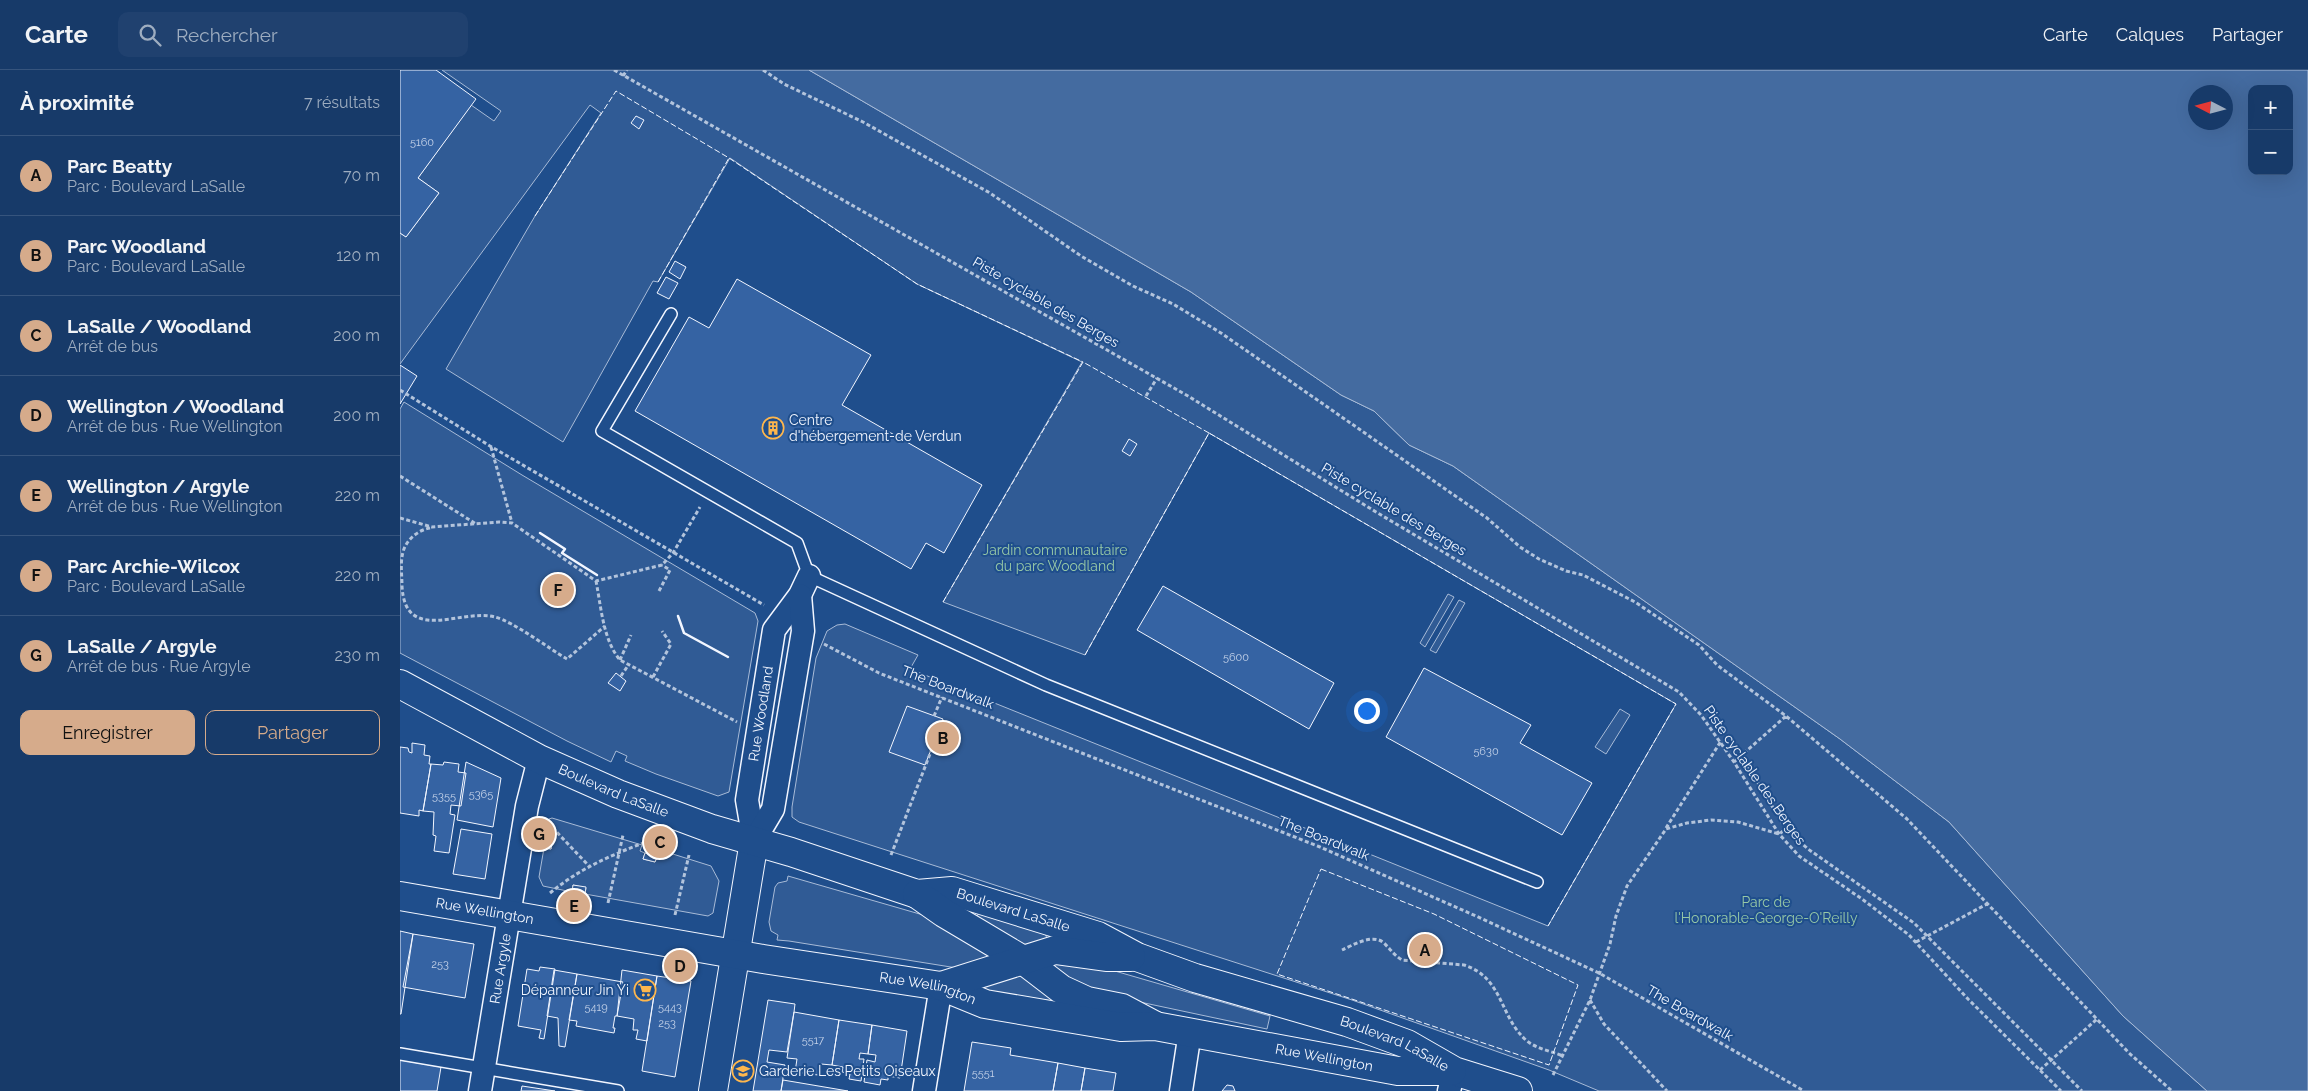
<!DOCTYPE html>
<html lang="fr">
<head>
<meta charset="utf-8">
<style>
	body { margin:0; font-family:Raleway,sans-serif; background:#20416f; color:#f1f3f6 }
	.controls { position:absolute; right:15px; top:15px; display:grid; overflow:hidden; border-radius:10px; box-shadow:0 5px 20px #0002 }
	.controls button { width:45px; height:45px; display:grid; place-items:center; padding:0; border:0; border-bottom:1px solid #36547d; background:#173a69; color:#f1f3f6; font:25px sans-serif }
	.compass { position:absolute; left:1788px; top:15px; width:45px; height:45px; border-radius:50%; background:#173a69; box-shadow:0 5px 20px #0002; rotate:276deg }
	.you { position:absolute; left:966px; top:640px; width:18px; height:18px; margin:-12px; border:4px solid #fff; border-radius:50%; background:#1a73e8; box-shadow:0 0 0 8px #1a73e833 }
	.badge { display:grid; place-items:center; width:32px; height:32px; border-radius:50%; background:#d6ab8b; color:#111; font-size:16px; font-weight:700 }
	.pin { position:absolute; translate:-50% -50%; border:2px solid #fff; box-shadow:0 1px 5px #0006 }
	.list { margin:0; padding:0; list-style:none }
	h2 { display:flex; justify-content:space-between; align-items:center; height:65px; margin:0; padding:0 20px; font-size:21px }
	h2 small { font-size:16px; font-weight:400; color:#9eadc0 }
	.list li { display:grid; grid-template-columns:32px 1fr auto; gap:15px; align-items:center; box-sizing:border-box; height:80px; padding:0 20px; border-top:1px solid #36547d }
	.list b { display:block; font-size:19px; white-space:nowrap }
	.list p { margin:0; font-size:16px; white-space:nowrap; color:#9eadc0 }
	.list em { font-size:16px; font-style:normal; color:#9eadc0 }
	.actions { display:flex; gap:10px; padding:15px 20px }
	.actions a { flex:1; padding:11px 0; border:1px solid #d6ab8b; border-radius:10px; text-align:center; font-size:18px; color:#d6ab8b }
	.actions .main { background:#d6ab8b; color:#111 }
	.icon { flex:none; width:28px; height:28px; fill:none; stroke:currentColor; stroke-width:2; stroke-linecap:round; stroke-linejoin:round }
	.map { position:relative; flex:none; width:1908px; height:1021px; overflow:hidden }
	header { display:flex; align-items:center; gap:30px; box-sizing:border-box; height:70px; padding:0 25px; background:#173a69; border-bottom:1px solid #36547d }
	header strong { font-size:24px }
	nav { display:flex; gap:28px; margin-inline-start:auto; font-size:18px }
	.search { width:350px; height:45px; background:#20416f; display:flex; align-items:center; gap:12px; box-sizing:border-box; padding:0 18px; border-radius:10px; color:#9eadc0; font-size:19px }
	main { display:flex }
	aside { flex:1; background:#173a69 }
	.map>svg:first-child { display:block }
	.built { fill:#305b95; stroke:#a8bbd7 }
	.water { fill:#446ba0; stroke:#a8bbd7; fill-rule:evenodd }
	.building { fill:#3563a3; stroke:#f2f6ff }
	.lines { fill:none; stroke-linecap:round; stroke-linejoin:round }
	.service-casing { stroke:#f2f6ff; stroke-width:14 }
	.minor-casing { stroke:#f2f6ff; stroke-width:25 }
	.tertiary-casing { stroke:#f2f6ff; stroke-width:30 }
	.secondary-casing { stroke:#f2f6ff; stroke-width:30 }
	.path { stroke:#b3c4dc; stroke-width:3; stroke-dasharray:4 2.5; stroke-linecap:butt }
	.service { stroke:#1f4e8c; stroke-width:11 }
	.minor { stroke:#1f4e8c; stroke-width:22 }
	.tertiary { stroke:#1f4e8c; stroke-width:28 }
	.secondary { stroke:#1f4e8c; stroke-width:28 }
	.fence { stroke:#f2f6ff; stroke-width:1; stroke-dasharray:6 2.5; stroke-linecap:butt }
	.wall { stroke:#f2f6ff; stroke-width:2.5 }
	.labels { text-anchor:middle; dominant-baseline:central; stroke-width:4; stroke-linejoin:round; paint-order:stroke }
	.number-label { font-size:11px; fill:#c3d1e8 }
	.street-label { font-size:14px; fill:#f2f6ff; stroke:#1f4e8c }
	.poi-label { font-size:14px; fill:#f2f6ff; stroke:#1f4e8c; text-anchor:start }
	.park-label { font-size:14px; fill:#97c8a6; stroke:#1f4e8c }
</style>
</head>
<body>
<header>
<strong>Carte</strong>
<div class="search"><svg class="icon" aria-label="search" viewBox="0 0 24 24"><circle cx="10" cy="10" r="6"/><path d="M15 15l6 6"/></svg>Rechercher</div>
<nav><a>Carte</a><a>Calques</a><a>Partager</a></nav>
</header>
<main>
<aside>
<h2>À proximité<small>7 résultats</small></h2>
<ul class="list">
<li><span class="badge">A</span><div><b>Parc Beatty</b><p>Parc · Boulevard LaSalle</p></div><em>70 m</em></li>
<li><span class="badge">B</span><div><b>Parc Woodland</b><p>Parc · Boulevard LaSalle</p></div><em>120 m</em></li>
<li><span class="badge">C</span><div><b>LaSalle / Woodland</b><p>Arrêt de bus</p></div><em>200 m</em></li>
<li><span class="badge">D</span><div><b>Wellington / Woodland</b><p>Arrêt de bus · Rue Wellington</p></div><em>200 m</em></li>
<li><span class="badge">E</span><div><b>Wellington / Argyle</b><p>Arrêt de bus · Rue Wellington</p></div><em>220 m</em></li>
<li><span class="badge">F</span><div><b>Parc Archie-Wilcox</b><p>Parc · Boulevard LaSalle</p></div><em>220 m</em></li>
<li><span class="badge">G</span><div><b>LaSalle / Argyle</b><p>Arrêt de bus · Rue Argyle</p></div><em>230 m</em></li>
</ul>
<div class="actions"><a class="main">Enregistrer</a><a>Partager</a></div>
</aside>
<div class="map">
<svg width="1908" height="1021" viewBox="0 0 1908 1021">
	<rect width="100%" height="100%" fill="#1f4e8c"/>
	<path class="built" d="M 42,0 L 409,0 L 791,222 L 941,325 L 974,341 L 1009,375 L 1053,396 L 1440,669 L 1549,752 L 1723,946 L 1807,1021 L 1199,1021 L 1149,1000 L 952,930 L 399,752 L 392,747 L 392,737 L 416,588 L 427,561 L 437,555 L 445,554 L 518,585 L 510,599 L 1148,856 L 1276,634 L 809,363 L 685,585 L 543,532 L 682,292 L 517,214 L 330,88 L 258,212 L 253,211 L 163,372 L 46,299 L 135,146 L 201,43 L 190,35 L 0,294 L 0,163 L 6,167 L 39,123 L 18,108 L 71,35 L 94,51 L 101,41 Z
		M 4,332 L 122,405 L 355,543 L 358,551 L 329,722 L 318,726 L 256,704 L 225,691 L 227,686 L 216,681 L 211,692 L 167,671 L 0,583 L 0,339 Z
		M 1048,524 L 1054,527 L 1025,577 L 1020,573 Z
		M 1059,530 L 1065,533 L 1036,583 L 1030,580 Z
		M 1220,639 L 1230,645 L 1206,684 L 1195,677 Z
		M 152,748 L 242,775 L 240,781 L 245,783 L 243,789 L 255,792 L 260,780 L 311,796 L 319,811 L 313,843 L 308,846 L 185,824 L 186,818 L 173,815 L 172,822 L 143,816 L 139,807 L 144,778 L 151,779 L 153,764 L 147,763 L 149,749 Z
		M 388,806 L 537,849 L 592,887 L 557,898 L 389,871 L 377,870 L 378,865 L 371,861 L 369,852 L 375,817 L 378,813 L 387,811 Z
		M 579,843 L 645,864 L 647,868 L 623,877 L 576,847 Z
		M 677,890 L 870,946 L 867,959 L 688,921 L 647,894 Z
		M 618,903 L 654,930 L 652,931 L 583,920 L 582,918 Z"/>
	<path class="water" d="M 409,0 L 1908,0 L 1908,1021 L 1807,1021 L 1723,946 L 1549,752 L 1440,669 L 1053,396 L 1009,375 L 974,341 L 941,325 L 791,222 ZM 1852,19 L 1889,19 L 1889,101 L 1852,101 ZM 1796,22 L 1826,22 L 1826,52 L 1796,52 Z"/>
	<path class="building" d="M 0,0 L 36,0 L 76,29 L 18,108 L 39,123 L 6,167 L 0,163 Z
		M 236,46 L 244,50 L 239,59 L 231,53 Z
		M 275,191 L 286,197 L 280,209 L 269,202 Z
		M 266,207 L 278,213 L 269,229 L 257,223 Z
		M 337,209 L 471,285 L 442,335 L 582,415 L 544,483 L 526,473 L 511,499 L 235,341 L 289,247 L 309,258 Z
		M 0,295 L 17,306 L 0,334 Z
		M 729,369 L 737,374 L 730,386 L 722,381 Z
		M 763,516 L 934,613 L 909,659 L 737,560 Z
		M 1024,598 L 1131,655 L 1120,673 L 1192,713 L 1162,765 L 986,667 Z
		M 216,603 L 226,611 L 220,621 L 208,613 Z
		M 507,636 L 543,649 L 525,695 L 489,682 Z
		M 12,673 L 25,675 L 24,685 L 30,686 L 29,694 L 31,694 L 23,741 L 19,740 L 19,746 L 0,743 L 0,677 L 8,678 L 9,682 L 12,683 Z
		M 44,692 L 59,694 L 58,702 L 66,703 L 61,736 L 51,735 L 50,744 L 55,745 L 49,783 L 34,781 L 36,766 L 33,765 L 34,742 L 23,741 L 31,694 L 43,695 Z
		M 66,692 L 101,708 L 93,757 L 57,750 Z
		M 61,759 L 92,764 L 85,809 L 53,804 Z
		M 147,763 L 153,764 L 151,779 L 144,778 Z
		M 245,783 L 257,787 L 255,792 L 243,789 Z
		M 173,815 L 186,817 L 185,824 L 172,822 Z
		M 0,861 L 13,864 L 1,944 L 0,944 Z
		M 13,864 L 74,874 L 65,928 L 3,917 Z
		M 140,897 L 155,899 L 144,969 L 139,968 L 141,960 L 118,956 L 127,899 L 139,901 Z
		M 154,900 L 177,904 L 165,977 L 159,976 L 158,948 L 147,946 Z
		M 222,900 L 257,906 L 247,971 L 236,969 L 238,960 L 233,960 L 234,949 L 217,946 Z
		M 177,904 L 223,912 L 217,946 L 215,946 L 213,958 L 215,958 L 214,963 L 176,956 L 177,951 L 169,950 Z
		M 257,906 L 291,911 L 275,1007 L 242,1001 Z
		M 368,930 L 395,934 L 394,942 L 387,982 L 369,980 L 367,992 L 385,995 L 381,1021 L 353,1021 Z
		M 394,942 L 439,950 L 432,995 L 421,994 L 418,1005 L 395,1002 L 397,989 L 387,988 Z
		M 439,950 L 472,955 L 468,984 L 460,983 L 459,989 L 464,989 L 461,1011 L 449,1009 L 450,1004 L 442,1002 L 443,997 L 432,995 Z
		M 472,955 L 507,961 L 500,1008 L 488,1006 L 488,1010 L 481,1009 L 480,1015 L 464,1012 L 467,990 L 475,992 L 476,985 L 468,984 Z
		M 572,972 L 611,978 L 610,985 L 658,993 L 653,1021 L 564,1021 Z
		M 0,990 L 41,997 L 37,1021 L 0,1021 Z
		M 658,993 L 685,998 L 681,1021 L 653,1021 Z
		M 685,998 L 716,1003 L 713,1021 L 681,1021 Z
		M 383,1010 L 448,1021 L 381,1021 Z
		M 827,1015 L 833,1016 L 835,1021 L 822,1021 Z
		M 122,1016 L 155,1021 L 121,1021 Z"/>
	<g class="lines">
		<g class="service-casing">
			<path id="service" d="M 271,244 L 202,361 L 397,473 L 409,506 L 646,615 L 1137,812
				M 0,984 L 218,1021"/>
		</g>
		<g class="minor-casing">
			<g id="minor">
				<path id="s1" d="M 354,771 L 347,730 L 374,560 L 400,525 L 409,506"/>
				<path d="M 354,771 L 373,739 L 403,561 L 400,525"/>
				<path id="s2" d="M 80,1021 L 127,736 L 139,689"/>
				<path d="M 524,1021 L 541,916"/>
				<path d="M 781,1021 L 790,962"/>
				<path d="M 1049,1021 L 1054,1001"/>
			</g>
		</g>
		<g class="tertiary-casing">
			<path id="tertiary" d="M 313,1021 L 354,771"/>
		</g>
		<g class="secondary-casing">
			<g id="secondary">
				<path id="s3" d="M 0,614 L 139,689 L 218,724 L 312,759 L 391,782 L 517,824 L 552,821 L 698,866 L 737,887 L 795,908 L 947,952 L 1007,974 L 1054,1001 L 1118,1021"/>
				<path d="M 517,824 L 544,843 L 623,890 L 661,919 L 687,931 L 722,938 L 754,955"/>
				<path id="s4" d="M 0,826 L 363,889 L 541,916 L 585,934 L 721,957 L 755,956 L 998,1001 L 1052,1001"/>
				<path d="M 541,916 L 655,880 L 706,887 L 731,887"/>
			</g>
		</g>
		<path class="path" d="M 214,0 L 788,326 L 976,442 L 1279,622 L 1301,645 L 1334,692 L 1379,764 L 1399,786 L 1462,829 L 1509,865 L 1568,929 L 1661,1021
			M 363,0 L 384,14 L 463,52 L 590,123 L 681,186 L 733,216 L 773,234 L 821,263 L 1087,448 L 1120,477 L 1139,489 L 1166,501 L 1183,505 L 1235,532 L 1299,575 L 1317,595 L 1386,646 L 1507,749 L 1729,983 L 1772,1021
			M 223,6 L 227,0
			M 0,320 L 90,376 L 364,535
			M 746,326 L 757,308
			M 91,377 L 112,453
			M 0,406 L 76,454
			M 0,448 L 32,457 L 99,452 L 112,453 L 196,511 L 262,495 L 273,483 L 300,437
			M 30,458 C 18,460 6,470 3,482 C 0,493 2,505 2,516 C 5,575 61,538 95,547 C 112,551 150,579 167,589 L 205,556
			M 196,511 C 201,536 203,570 220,590 L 337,652
			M 259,521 L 270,500 L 262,495
			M 424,574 L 479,603 L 920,777 L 1076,846 L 1199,903 L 1404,1021
			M 220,590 L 231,565
			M 221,606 L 229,594
			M 253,607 L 271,574 L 262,561
			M 534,646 L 542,627
			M 1341,685 L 1386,759 L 1408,779 L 1514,853 L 1682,1021
			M 1334,692 L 1386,646
			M 148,753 L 189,796
			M 1266,758 L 1321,671
			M 491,785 L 535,671
			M 150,823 C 179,799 211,785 246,772
			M 208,833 L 223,765
			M 275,845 L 289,785
			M 1516,872 L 1587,834
			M 942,880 C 953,875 973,863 984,873 C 991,880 994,885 1002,890 L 1064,895 C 1104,908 1099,947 1127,971 C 1137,979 1151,981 1163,986
			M 1190,930 L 1204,954 L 1267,1021
			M 1640,1000 L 1697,949
			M 1153,1005 L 1190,930 L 1210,874 L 1216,846 L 1227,816 L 1266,759 L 1287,753 L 1311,750 L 1338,752 L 1379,764 L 1386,759"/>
		<use href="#service" class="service"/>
		<use href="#minor" class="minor"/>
		<use href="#tertiary" class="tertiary"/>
		<use href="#secondary" class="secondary"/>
		<path class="fence" d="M 135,146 L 216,21 L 329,88 L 517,214 L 683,292
			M 258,212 L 329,88
			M 543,532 L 683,292 L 809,363
			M 685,585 L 809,363 L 1276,634 L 1148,856
			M 921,799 L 1034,844 L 1178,915 L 1149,995 L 877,904 Z"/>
		<path class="wall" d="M 140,463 L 165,479 L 162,483 L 197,505
			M 278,546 L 284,563 L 328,587"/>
	</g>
	<defs>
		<g id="building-ring" transform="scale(1.125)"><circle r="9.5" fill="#1f4e8c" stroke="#ffb74d" stroke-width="1.5"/><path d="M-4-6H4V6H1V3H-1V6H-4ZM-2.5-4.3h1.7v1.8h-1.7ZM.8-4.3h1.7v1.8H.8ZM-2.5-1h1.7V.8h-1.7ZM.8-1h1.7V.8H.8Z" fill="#ffb74d"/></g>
		<g id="supermarket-ring" transform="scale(1.125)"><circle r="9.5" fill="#1f4e8c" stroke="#ffb74d" stroke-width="1.5"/><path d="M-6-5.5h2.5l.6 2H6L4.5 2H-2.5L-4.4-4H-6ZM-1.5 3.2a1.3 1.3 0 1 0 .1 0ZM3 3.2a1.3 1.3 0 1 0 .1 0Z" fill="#ffb74d"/></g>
		<g id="school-ring" transform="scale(1.125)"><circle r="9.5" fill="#1f4e8c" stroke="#ffb74d" stroke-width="1.5"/><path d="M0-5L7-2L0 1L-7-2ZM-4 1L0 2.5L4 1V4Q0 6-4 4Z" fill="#ffb74d"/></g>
	</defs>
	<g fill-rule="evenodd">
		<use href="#building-ring" x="373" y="358"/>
		<use href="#supermarket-ring" x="245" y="920"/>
		<use href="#school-ring" x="343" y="1001"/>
	</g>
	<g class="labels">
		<g class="number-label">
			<text x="22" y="72">5160</text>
			<text x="836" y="587">5600</text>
			<text x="1086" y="681">5630</text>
			<text x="81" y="724">5365</text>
			<text x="44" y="726">5355</text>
			<text x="40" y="894">253</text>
			<text x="196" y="937">5419</text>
			<text x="270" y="937">5443</text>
			<text x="267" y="953">253</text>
			<text x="413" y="970">5517</text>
			<text x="583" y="1003">5551</text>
		</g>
		<g class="street-label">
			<text transform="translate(646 232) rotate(30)">Piste cyclable des Berges</text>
			<text transform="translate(994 439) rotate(31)">Piste cyclable des Berges</text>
			<text transform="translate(548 617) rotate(21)">The Boardwalk</text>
			<text stroke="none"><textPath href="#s1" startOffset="129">Rue Woodland</textPath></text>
			<text transform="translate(1355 705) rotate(55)">Piste cyclable des Berges</text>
			<text stroke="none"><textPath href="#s3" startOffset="239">Boulevard LaSalle</textPath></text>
			<text transform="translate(924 768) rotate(22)">The Boardwalk</text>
			<text stroke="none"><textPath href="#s3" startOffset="659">Boulevard LaSalle</textPath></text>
			<text stroke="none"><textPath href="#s4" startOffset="86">Rue Wellington</textPath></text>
			<text stroke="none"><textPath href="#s2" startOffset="124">Rue Argyle</textPath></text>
			<text stroke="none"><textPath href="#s4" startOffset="536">Rue Wellington</textPath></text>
			<text transform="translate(1290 943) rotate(30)">The Boardwalk</text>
			<text stroke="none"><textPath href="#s3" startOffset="1064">Boulevard LaSalle</textPath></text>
			<text stroke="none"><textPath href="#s4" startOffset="940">Rue Wellington</textPath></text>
		</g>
		<g class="poi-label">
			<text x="389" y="350">Centre<tspan x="389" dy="16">d'hébergement-de Verdun</tspan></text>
			<text x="229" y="920" text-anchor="end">Dépanneur Jin Yi</text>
			<text x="359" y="1001">Garderie Les Petits Oiseaux</text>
		</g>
		<g class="park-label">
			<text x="655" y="480">Jardin communautaire<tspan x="655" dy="16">du parc Woodland</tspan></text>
			<text x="1366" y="832">Parc de<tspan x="1366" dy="16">l'Honorable-George-O'Reilly</tspan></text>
		</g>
	</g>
</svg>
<div class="controls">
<button>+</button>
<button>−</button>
</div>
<svg class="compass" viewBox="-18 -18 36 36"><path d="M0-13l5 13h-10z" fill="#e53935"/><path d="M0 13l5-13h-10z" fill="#9eadc0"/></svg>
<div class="you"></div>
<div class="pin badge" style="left:1025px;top:880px">A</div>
<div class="pin badge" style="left:543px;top:668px">B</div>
<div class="pin badge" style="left:260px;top:772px">C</div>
<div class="pin badge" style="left:280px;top:896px">D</div>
<div class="pin badge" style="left:174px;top:836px">E</div>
<div class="pin badge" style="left:158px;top:520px">F</div>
<div class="pin badge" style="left:139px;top:764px">G</div>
</div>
</main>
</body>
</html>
